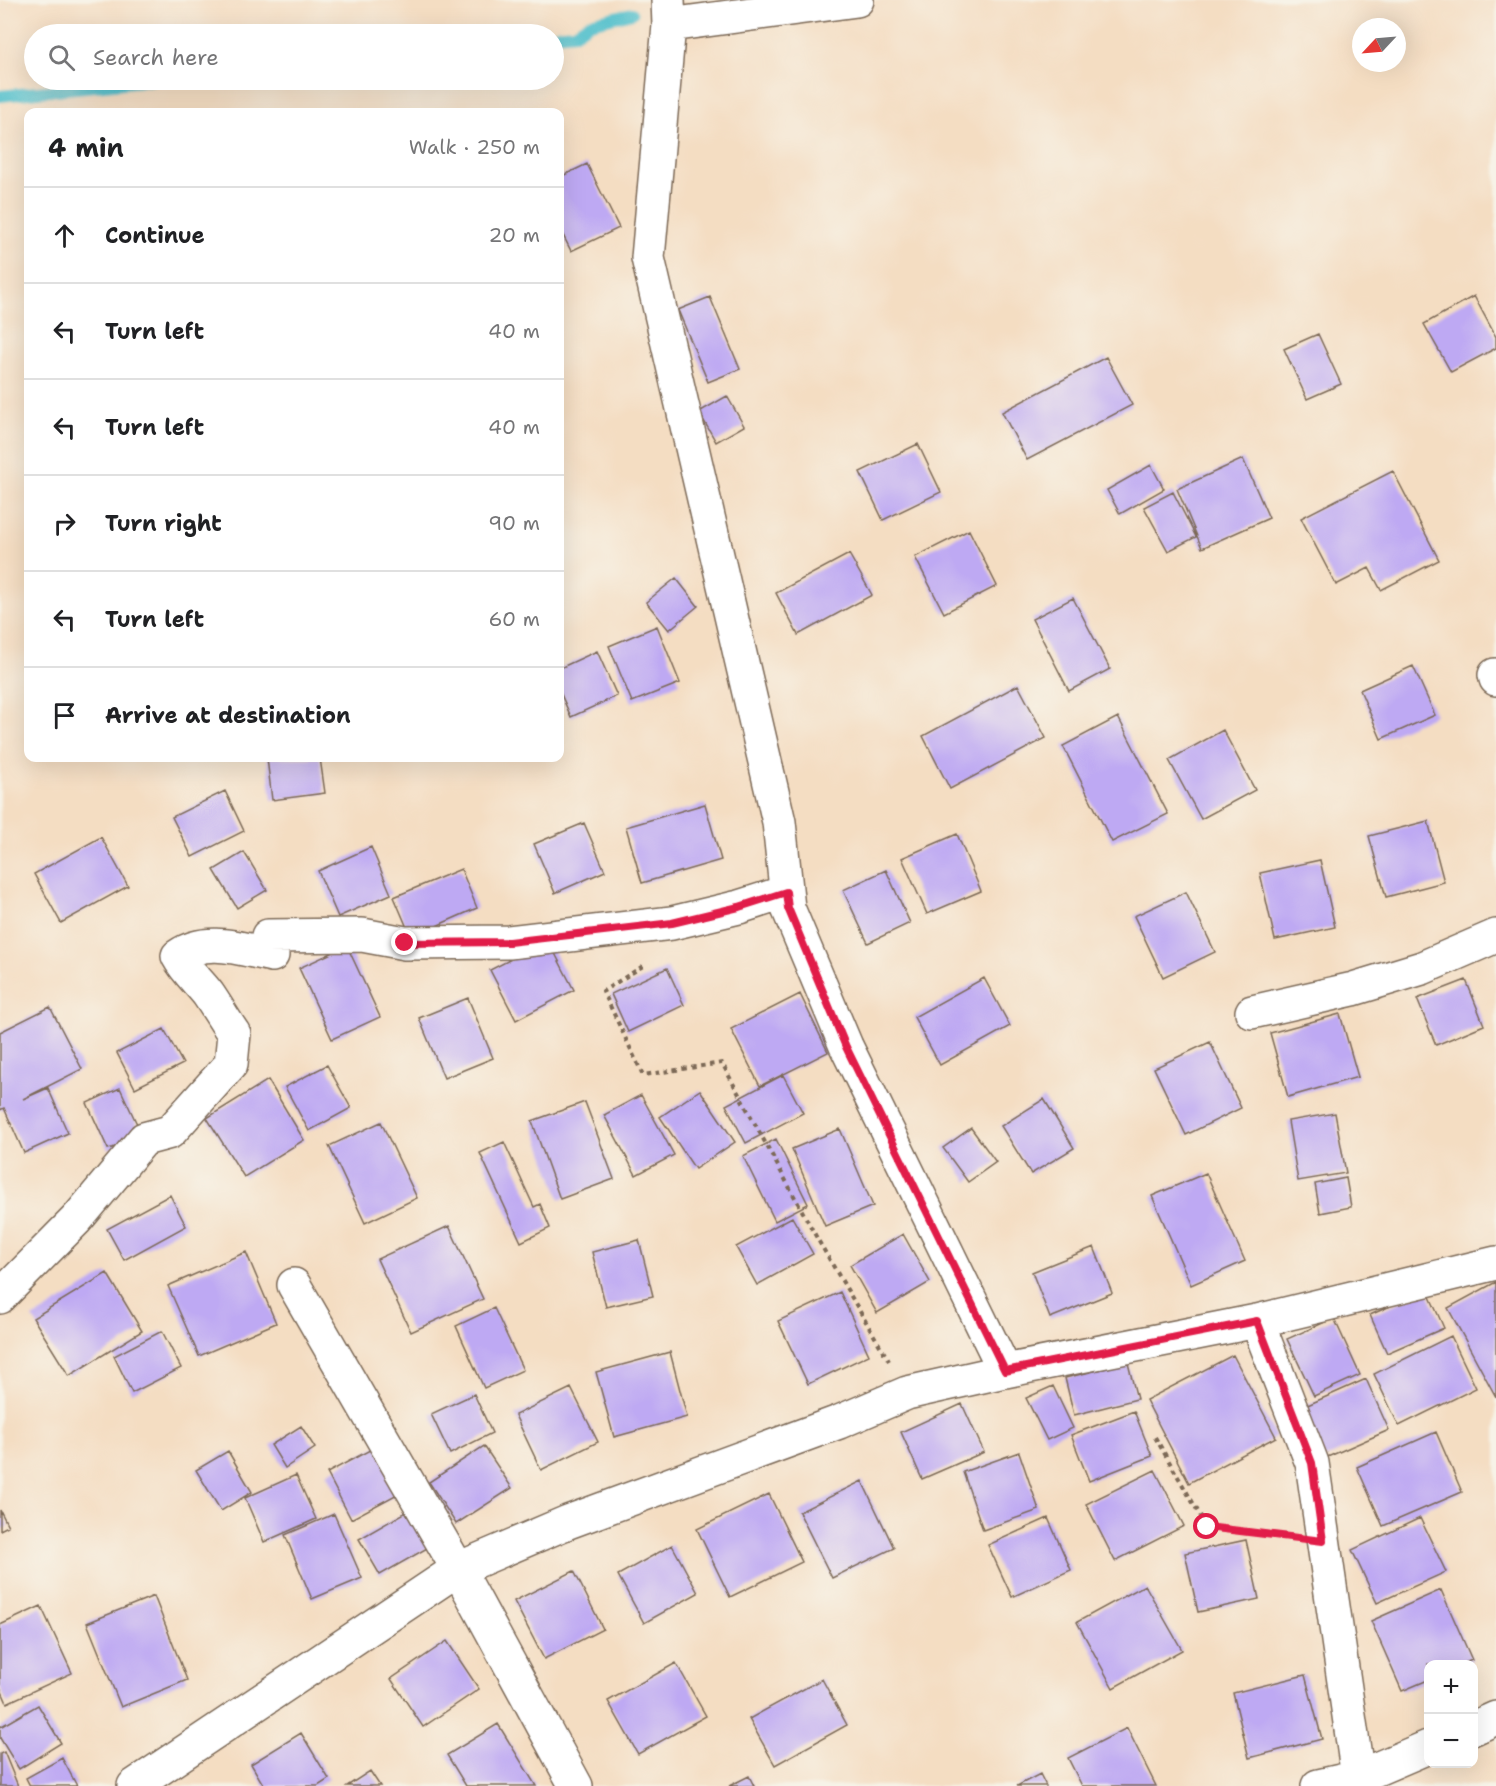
<!DOCTYPE html>
<html lang="en">
<head>
<meta charset="utf-8">
<style>
	body { margin:0; font-family:"Shantell Sans",sans-serif; background:#f6f6f6; color:#202124 }
	.controls { position:absolute; right:18px; bottom:18px; display:grid; overflow:hidden; border-radius:12px; box-shadow:0 6px 24px #0002 }
	.controls button { width:54px; height:54px; display:grid; place-items:center; padding:0; border:0; border-bottom:2px solid #e0e0e0; background:#fff; color:#202124; font:30px sans-serif }
	.compass { position:absolute; left:1352px; top:18px; width:54px; height:54px; border-radius:50%; background:#fff; box-shadow:0 6px 24px #0002; rotate:244deg }
	.stop { position:absolute; width:18px; height:18px; margin:-14px; border:4px solid #e11d48; border-radius:50%; background:#fff }
	.stop.end { background:#e11d48; border-color:#fff; box-shadow:0 2px 6px #0008 }
	.list { margin:0; padding:0; list-style:none }
	h2 { display:flex; justify-content:space-between; align-items:center; height:78px; margin:0; padding:0 24px; font-size:26px }
	h2 small { font-size:20px; font-weight:400; color:#757577 }
	.list li { display:grid; grid-template-columns:39px 1fr auto; gap:18px; align-items:center; box-sizing:border-box; height:96px; padding:0 24px; border-top:2px solid #e0e0e0 }
	.list b { display:block; font-size:22px; white-space:nowrap }
	.list em { font-size:20px; font-style:normal; color:#757577 }
	.icon { flex:none; width:33px; height:33px; fill:none; stroke:currentColor; stroke-width:2; stroke-linecap:round; stroke-linejoin:round }
	.map { position:relative; flex:none; width:1496px; height:1786px; overflow:hidden }
	.search { position:absolute; background:#fff; box-shadow:0 6px 24px #0002; left:24px; top:24px; width:540px; height:66px; display:flex; align-items:center; gap:15px; box-sizing:border-box; padding:0 21px; border-radius:33px; color:#757577; font-size:22px }
	.panel { position:absolute; background:#fff; box-shadow:0 6px 24px #0002; left:24px; top:108px; width:540px; height:654px; border-radius:12px }
	.map>svg:first-child { display:block }
	.lines { fill:none; stroke-linecap:round; stroke-linejoin:round }
	.stream { stroke:#53c0cc; stroke-width:12 }
	.building { fill:#bea9f3 }
	.minor-casing { stroke:#7c6957; stroke-width:36 }
	.path { stroke:#7c6957; stroke-width:4; stroke-dasharray:4.5 4.5; stroke-linecap:butt }
	.minor { stroke:#fff; stroke-width:33 }
	.route { stroke:#e11d48; stroke-width:8 }
</style>
</head>
<body>
<div class="map">
<svg width="1496" height="1786" viewBox="0 0 1496 1786">
	<rect width="100%" height="100%" fill="#f7f3e8"/>
	<filter id="ink" filterUnits="userSpaceOnUse"><feTurbulence type="fractalNoise" baseFrequency=".0167" numOctaves="2"/><feDisplacementMap in="SourceGraphic" scale="12" xChannelSelector="R" yChannelSelector="G"/><feConvolveMatrix kernelMatrix="1 2 1 2 8 2 1 2 1" color-interpolation-filters="sRGB"/></filter>
	<filter id="wash" filterUnits="userSpaceOnUse"><feTurbulence type="fractalNoise" baseFrequency=".008" numOctaves="4" result="noise"/><feDisplacementMap in="SourceGraphic" scale="24" xChannelSelector="R" yChannelSelector="G"/><feGaussianBlur stdDeviation="1.35" result="paint"/><feColorMatrix in="noise" values="0 0 0 0 0 0 0 0 0 0 0 0 0 0 0 0 0 1.4 0 .05"/><feComposite in="paint" operator="in"/></filter>
	<g filter="url(#wash)">
		<rect width="100%" height="100%" fill="#f4ddc2"/>
		<g class="lines">
			<path class="stream" d="M 554,35 L 575,33 L 590,23 L 632,13
				M 0,96 L 151,80"/>
		</g>
		<g id="blocks">
			<path class="building" d="M 587,164 L 619,228 L 571,251 L 560,229 L 560,177 Z
				M 1474,296 L 1496,337 L 1496,348 L 1451,372 L 1424,324 Z
				M 710,297 L 740,369 L 708,382 L 678,310 Z
				M 1318,334 L 1341,384 L 1307,399 L 1284,349 Z
				M 1106,357 L 1132,405 L 1027,460 L 1002,412 Z
				M 727,396 L 744,426 L 716,442 L 699,412 Z
				M 918,444 L 941,492 L 883,520 L 860,472 Z
				M 1243,459 L 1269,518 L 1202,548 L 1177,489 Z
				M 1151,465 L 1164,489 L 1120,514 L 1107,490 Z
				M 1393,471 L 1439,560 L 1381,590 L 1369,568 L 1336,585 L 1301,518 Z
				M 1173,492 L 1196,537 L 1168,551 L 1144,507 Z
				M 969,530 L 997,586 L 944,613 L 915,557 Z
				M 849,554 L 872,595 L 798,635 L 776,593 Z
				M 676,578 L 698,606 L 669,630 L 646,602 Z
				M 1073,598 L 1110,669 L 1069,691 L 1032,619 Z
				M 657,626 L 680,683 L 632,702 L 609,646 Z
				M 597,651 L 617,696 L 571,717 L 560,692 L 560,668 Z
				M 1413,666 L 1435,715 L 1381,739 L 1360,690 Z
				M 1018,685 L 1046,738 L 950,789 L 923,736 Z
				M 1118,717 L 1168,814 L 1112,842 L 1063,746 Z
				M 1223,730 L 1255,790 L 1201,819 L 1169,760 Z
				M 267,758 L 320,758 L 325,793 L 272,800 Z
				M 225,791 L 244,831 L 192,857 L 172,817 Z
				M 705,804 L 721,860 L 642,883 L 626,827 Z
				M 1428,821 L 1444,882 L 1386,897 L 1369,836 Z
				M 584,823 L 605,871 L 555,893 L 534,844 Z
				M 957,834 L 981,891 L 927,914 L 902,858 Z
				M 101,837 L 128,886 L 61,923 L 34,874 Z
				M 371,847 L 391,894 L 338,917 L 318,871 Z
				M 244,852 L 267,890 L 237,908 L 214,870 Z
				M 1320,860 L 1335,927 L 1275,940 L 1260,873 Z
				M 461,869 L 477,908 L 411,937 L 394,897 Z
				M 886,870 L 910,923 L 868,943 L 843,890 Z
				M 1186,892 L 1215,952 L 1163,977 L 1134,916 Z
				M 548,940 L 574,990 L 516,1020 L 490,970 Z
				M 347,946 L 380,1017 L 332,1039 L 299,968 Z
				M 667,968 L 684,1005 L 628,1032 L 611,994 Z
				M 984,978 L 1010,1026 L 940,1065 L 914,1017 Z
				M 1466,980 L 1484,1025 L 1436,1045 L 1417,999 Z
				M 800,994 L 828,1052 L 760,1086 L 731,1029 Z
				M 468,998 L 493,1058 L 444,1078 L 419,1018 Z
				M 50,1007 L 82,1069 L 23,1099 L 48,1088 L 68,1133 L 24,1153 L 4,1108 L 0,1110 L 0,1032 Z
				M 1340,1014 L 1358,1077 L 1288,1097 L 1270,1033 Z
				M 164,1029 L 183,1064 L 135,1088 L 117,1053 Z
				M 1210,1042 L 1241,1108 L 1186,1135 L 1154,1068 Z
				M 327,1065 L 351,1108 L 309,1131 L 285,1087 Z
				M 783,1075 L 803,1113 L 746,1143 L 726,1105 Z
				M 268,1080 L 304,1140 L 244,1177 L 207,1118 Z
				M 120,1088 L 144,1139 L 108,1149 L 87,1103 Z
				M 700,1090 L 735,1142 L 695,1169 L 660,1117 Z
				M 641,1095 L 674,1155 L 636,1175 L 604,1115 Z
				M 1044,1099 L 1074,1148 L 1031,1174 L 1001,1126 Z
				M 585,1102 L 614,1179 L 560,1199 L 532,1121 Z
				M 1335,1113 L 1346,1173 L 1298,1181 L 1288,1121 Z
				M 381,1122 L 417,1198 L 365,1223 L 329,1146 Z
				M 971,1128 L 996,1162 L 968,1182 L 943,1148 Z
				M 840,1129 L 873,1206 L 825,1226 L 792,1149 Z
				M 776,1139 L 808,1204 L 775,1221 L 743,1156 Z
				M 504,1142 L 534,1207 L 540,1204 L 550,1228 L 521,1242 L 480,1153 Z
				M 1206,1173 L 1245,1261 L 1191,1285 L 1152,1196 Z
				M 1346,1178 L 1351,1207 L 1320,1213 L 1315,1184 Z
				M 170,1195 L 186,1226 L 124,1260 L 107,1229 Z
				M 792,1217 L 813,1254 L 757,1285 L 736,1247 Z
				M 449,1226 L 483,1299 L 411,1332 L 377,1259 Z
				M 903,1234 L 930,1282 L 877,1313 L 850,1265 Z
				M 639,1240 L 653,1296 L 606,1307 L 592,1252 Z
				M 1094,1247 L 1112,1293 L 1050,1318 L 1032,1272 Z
				M 246,1252 L 276,1323 L 199,1356 L 168,1286 Z
				M 107,1273 L 142,1331 L 69,1376 L 33,1318 Z
				M 1496,1282 L 1496,1397 L 1448,1308 Z
				M 1427,1290 L 1444,1328 L 1387,1353 L 1370,1315 Z
				M 840,1292 L 869,1355 L 808,1384 L 778,1321 Z
				M 494,1308 L 523,1370 L 484,1388 L 456,1326 Z
				M 1334,1318 L 1360,1375 L 1314,1396 L 1287,1339 Z
				M 162,1331 L 181,1368 L 132,1393 L 114,1356 Z
				M 1451,1336 L 1476,1388 L 1399,1426 L 1374,1374 Z
				M 670,1352 L 687,1417 L 614,1437 L 596,1372 Z
				M 1233,1355 L 1276,1437 L 1189,1483 L 1146,1400 Z
				M 1128,1363 L 1137,1399 L 1074,1415 L 1065,1378 Z
				M 1366,1379 L 1389,1430 L 1323,1459 L 1301,1408 Z
				M 1053,1386 L 1073,1428 L 1047,1440 L 1026,1398 Z
				M 571,1388 L 598,1442 L 541,1470 L 515,1415 Z
				M 474,1394 L 492,1433 L 450,1454 L 431,1414 Z
				M 962,1404 L 984,1452 L 922,1479 L 901,1432 Z
				M 1134,1411 L 1152,1456 L 1089,1481 L 1071,1435 Z
				M 301,1426 L 315,1448 L 285,1468 L 271,1445 Z
				M 1436,1432 L 1462,1492 L 1383,1526 L 1357,1467 Z
				M 381,1444 L 405,1490 L 351,1519 L 327,1473 Z
				M 484,1446 L 512,1488 L 456,1524 L 429,1482 Z
				M 228,1451 L 252,1492 L 221,1511 L 196,1470 Z
				M 1019,1452 L 1039,1510 L 983,1530 L 963,1472 Z
				M 1155,1470 L 1184,1526 L 1115,1561 L 1086,1504 Z
				M 296,1475 L 316,1519 L 264,1542 L 245,1498 Z
				M 862,1481 L 894,1548 L 832,1578 L 799,1512 Z
				M 769,1494 L 802,1562 L 730,1597 L 697,1529 Z
				M 415,1507 L 436,1543 L 380,1575 L 359,1539 Z
				M 0,1510 L 8,1526 L 0,1530 Z
				M 334,1514 L 362,1578 L 312,1599 L 285,1535 Z
				M 1048,1518 L 1071,1570 L 1012,1597 L 988,1545 Z
				M 1420,1518 L 1446,1572 L 1377,1603 L 1352,1550 Z
				M 1246,1540 L 1259,1599 L 1198,1612 L 1185,1553 Z
				M 672,1545 L 698,1593 L 644,1623 L 618,1575 Z
				M 574,1571 L 603,1629 L 544,1659 L 514,1601 Z
				M 1145,1585 L 1182,1650 L 1113,1688 L 1077,1622 Z
				M 1441,1590 L 1472,1660 L 1462,1664 L 1428,1664 L 1428,1680 L 1402,1691 L 1371,1621 Z
				M 154,1596 L 187,1680 L 121,1707 L 87,1623 Z
				M 41,1606 L 72,1673 L 7,1703 L 0,1687 L 0,1625 Z
				M 447,1641 L 479,1689 L 423,1727 L 391,1679 Z
				M 676,1663 L 706,1716 L 638,1754 L 608,1701 Z
				M 1305,1675 L 1322,1739 L 1249,1758 L 1233,1693 Z
				M 822,1679 L 847,1725 L 775,1765 L 749,1719 Z
				M 38,1705 L 61,1743 L 19,1769 L 0,1738 L 0,1727 Z
				M 498,1724 L 536,1786 L 466,1786 L 447,1755 Z
				M 1127,1728 L 1156,1786 L 1082,1786 L 1068,1758 Z
				M 301,1733 L 329,1779 L 318,1786 L 264,1786 L 251,1764 Z
				M 4,1752 L 18,1786 L 0,1786 L 0,1754 Z
				M 62,1758 L 77,1786 L 30,1786 L 26,1778 Z
				M 370,1771 L 380,1786 L 347,1786 Z
				M 1040,1774 L 1046,1786 L 1017,1786 Z
				M 749,1776 L 754,1786 L 729,1786 Z"/>
		</g>
	</g>
	<g filter="url(#ink)">
		<use href="#blocks" fill-opacity="0" stroke="#7c6957" stroke-width="1.5"/>
		<g class="lines">
			<g class="minor-casing">
				<path id="minor" d="M 668,0 L 669,25 L 648,258 L 779,822 L 788,908 L 846,1046 L 1005,1371
					M 669,25 L 857,0
					M 1495,675 L 1496,679
					M 1252,1012 L 1353,989 L 1422,968 L 1496,936
					M 294,1285 L 458,1569 L 576,1786
					M 0,1297 L 77,1219 L 144,1139 L 170,1132 L 196,1103 L 231,1064 L 234,1034 C 225,1021 217,1007 208,994 C 198,981 186,971 178,956 C 206,936 241,949 272,955 L 268,936 L 362,935 L 405,943 L 509,942 L 672,923 L 739,907 L 786,892
					M 1257,1321 L 1312,1463 L 1358,1777 L 1428,1747
					M 1474,1728 L 1496,1718
					M 134,1786 L 458,1569 L 568,1522 L 839,1422 L 907,1393 L 1005,1371 L 1257,1321 L 1496,1263
					M 1318,1786 L 1358,1777"/>
			</g>
			<path class="path" d="M 643,966 L 603,991 L 643,1075 L 722,1063 L 818,1240 L 889,1361
				M 1155,1437 L 1207,1527 L 1285,1536"/>
			<use href="#minor" class="minor"/>
		</g>
	</g>
	<g class="lines" filter="url(#ink)">
		<path class="route" d="M 405,943 L 509,942 L 672,923 L 739,907 L 786,892 L 788,908 L 846,1047 L 1005,1371 L 1257,1321 L 1312,1463 L 1323,1541 L 1207,1527"/>
	</g>
</svg>
<div class="controls">
<button>+</button>
<button>−</button>
</div>
<svg class="compass" viewBox="-18 -18 36 36"><path d="M0-13l5 13h-10z" fill="#e53935"/><path d="M0 13l5-13h-10z" fill="#757577"/></svg>
<div class="stop" style="left:1207px;top:1527px"></div>
<div class="stop end" style="left:405px;top:943px"></div>
<div class="search"><svg class="icon" aria-label="search" viewBox="0 0 24 24"><circle cx="10" cy="10" r="6"/><path d="M15 15l6 6"/></svg>Search here</div>
<section class="panel">
<h2>4 min<small>Walk · 250 m</small></h2>
<ul class="list">
<li><svg class="icon" aria-label="ahead" viewBox="0 0 24 24"><path d="M12 20V5M6 11l6-6 6 6"/></svg><div><b>Continue</b></div><em>20 m</em></li>
<li><svg class="icon" aria-label="left" viewBox="0 0 24 24"><path d="M17 20v-9H6M10 6l-5 5 5 5"/></svg><div><b>Turn left</b></div><em>40 m</em></li>
<li><svg class="icon" aria-label="left" viewBox="0 0 24 24"><path d="M17 20v-9H6M10 6l-5 5 5 5"/></svg><div><b>Turn left</b></div><em>40 m</em></li>
<li><svg class="icon" aria-label="right" viewBox="0 0 24 24"><path d="M7 20v-9h11M14 6l5 5-5 5"/></svg><div><b>Turn right</b></div><em>90 m</em></li>
<li><svg class="icon" aria-label="left" viewBox="0 0 24 24"><path d="M17 20v-9H6M10 6l-5 5 5 5"/></svg><div><b>Turn left</b></div><em>60 m</em></li>
<li><svg class="icon" aria-label="arrive" viewBox="0 0 24 24"><path d="M6 21V4h12l-3 4 3 4H6"/></svg><div><b>Arrive at destination</b></div></li>
</ul>
</section>
</div>
</body>
</html>
